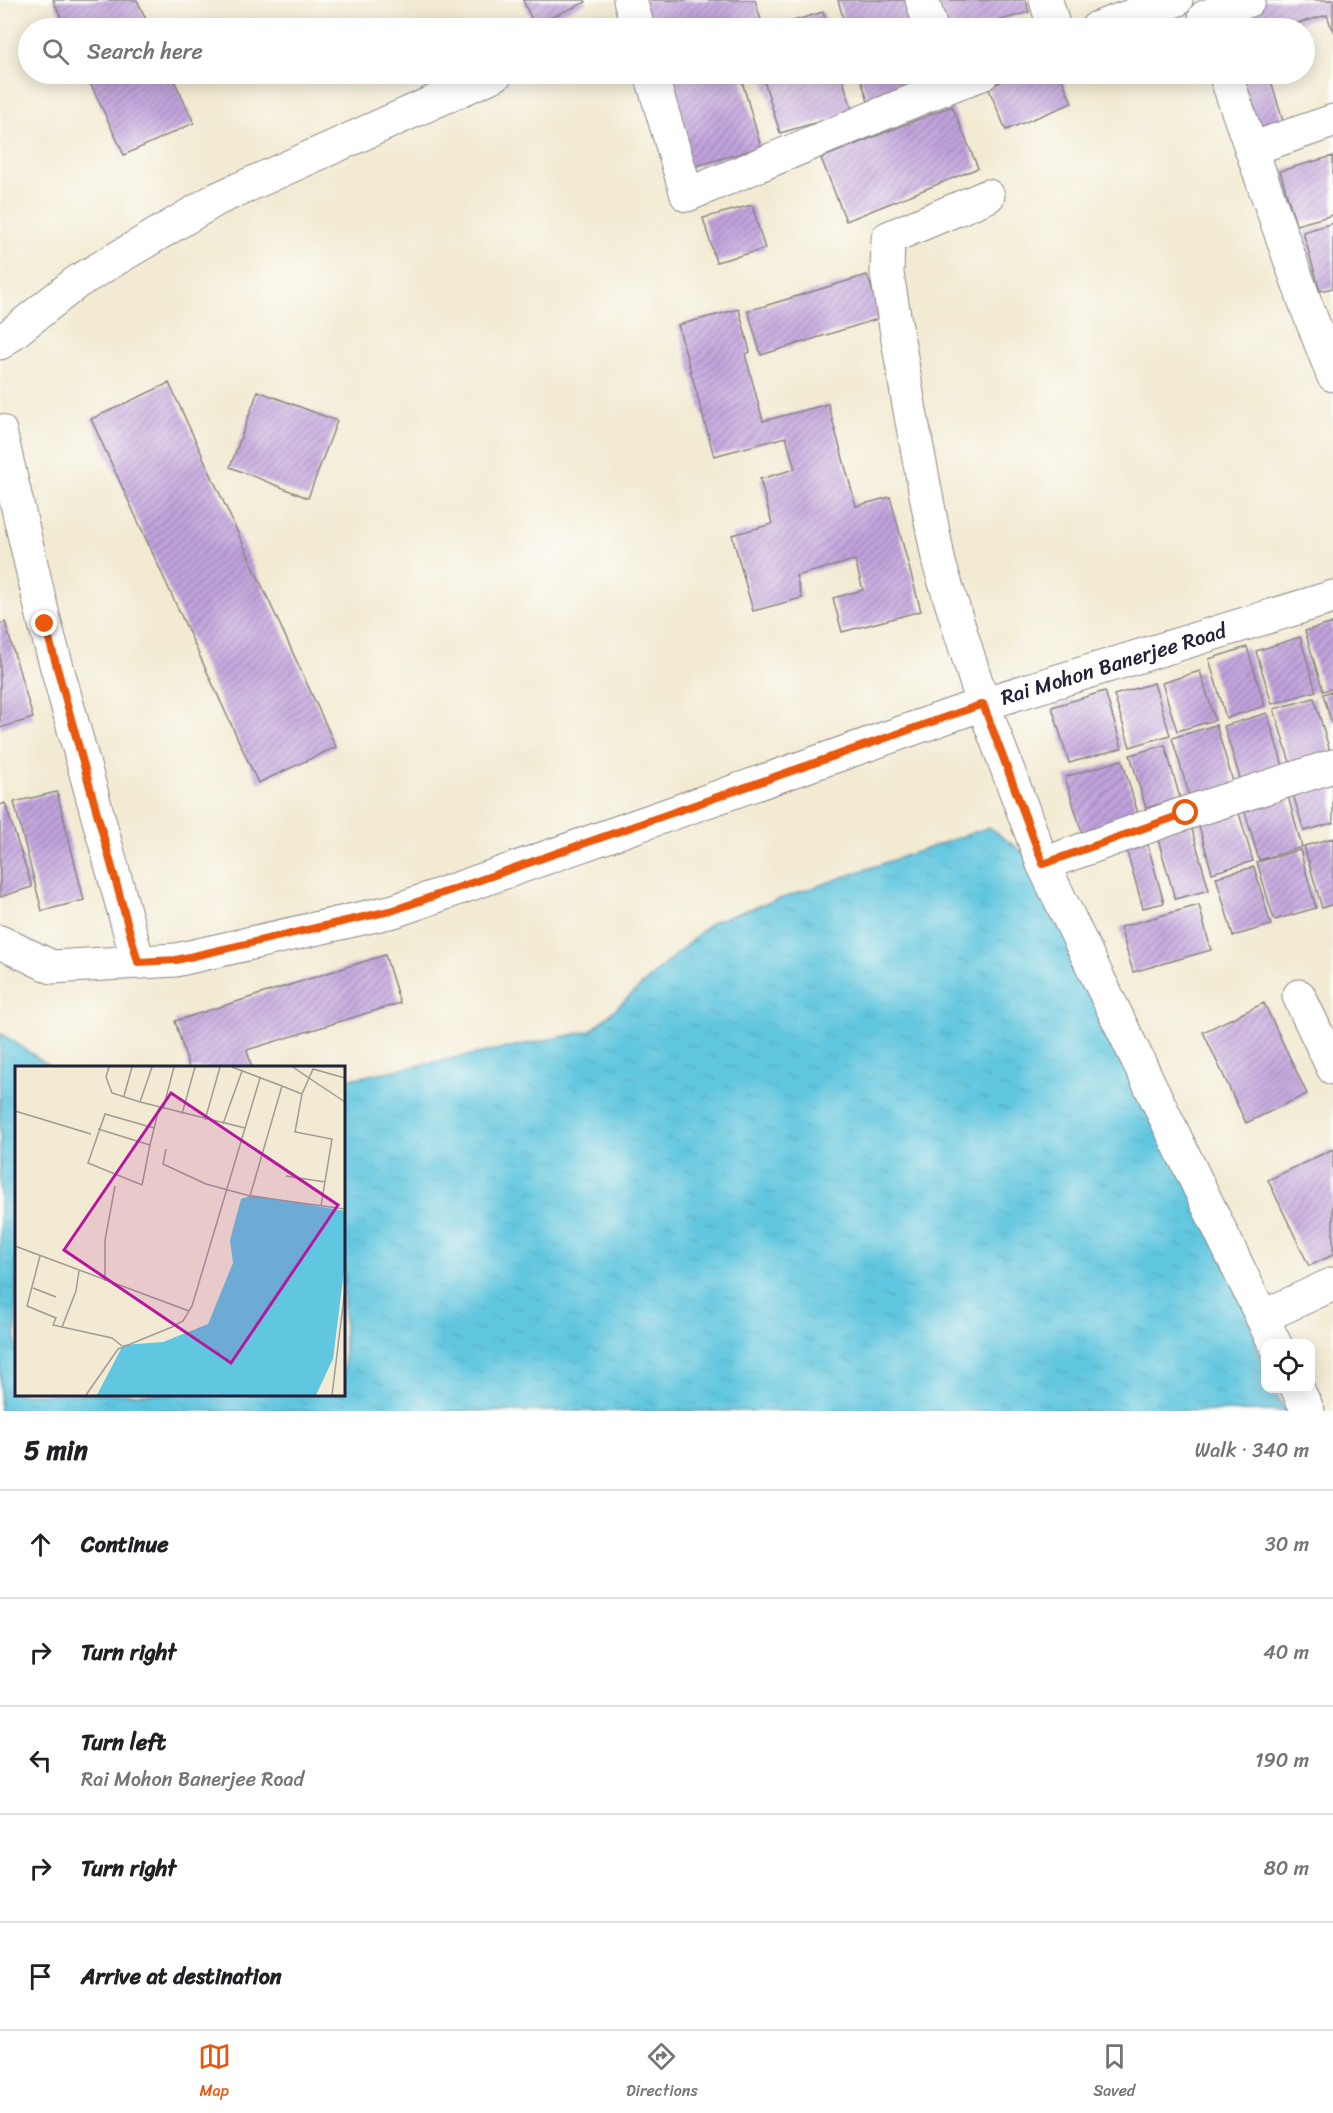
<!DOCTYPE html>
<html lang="en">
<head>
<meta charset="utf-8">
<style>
	body { margin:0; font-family:Sriracha,sans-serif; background:#f6f6f6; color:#202124 }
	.controls { position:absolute; right:18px; bottom:18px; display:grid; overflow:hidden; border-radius:12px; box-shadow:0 3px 15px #0003 }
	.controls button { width:54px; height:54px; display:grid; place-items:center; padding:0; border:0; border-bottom:2px solid #e0e0e0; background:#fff; color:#202124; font:30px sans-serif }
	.stop { position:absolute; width:18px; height:18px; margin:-14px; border:4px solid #ea580c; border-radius:50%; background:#fff }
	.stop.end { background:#ea580c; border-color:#fff; box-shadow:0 2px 6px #0008 }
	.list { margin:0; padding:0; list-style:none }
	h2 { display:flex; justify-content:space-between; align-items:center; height:78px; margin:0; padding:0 24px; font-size:26px }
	h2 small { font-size:20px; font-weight:400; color:#757577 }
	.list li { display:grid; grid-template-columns:39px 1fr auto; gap:18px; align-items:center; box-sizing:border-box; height:108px; padding:0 24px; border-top:2px solid #e0e0e0 }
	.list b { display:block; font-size:22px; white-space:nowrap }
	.list p { margin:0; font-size:20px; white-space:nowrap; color:#757577 }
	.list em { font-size:20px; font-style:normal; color:#757577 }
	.icon { flex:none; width:33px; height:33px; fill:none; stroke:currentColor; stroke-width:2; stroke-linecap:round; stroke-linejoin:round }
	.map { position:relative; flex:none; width:1333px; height:1411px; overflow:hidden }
	.search { position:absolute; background:#fff; box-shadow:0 3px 15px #0003; left:18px; right:18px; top:18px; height:66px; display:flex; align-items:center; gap:15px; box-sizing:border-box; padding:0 21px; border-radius:33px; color:#757577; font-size:22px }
	.sheet { height:618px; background:#fff }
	nav { display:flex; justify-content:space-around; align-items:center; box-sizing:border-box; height:84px; border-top:2px solid #e0e0e0; background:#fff; font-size:16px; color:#757577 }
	nav a { display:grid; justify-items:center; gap:3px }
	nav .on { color:#ea580c }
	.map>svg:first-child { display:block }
	.water { fill:url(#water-ripples); stroke:#42748d; stroke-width:1.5 }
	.building { fill:url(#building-hatch) }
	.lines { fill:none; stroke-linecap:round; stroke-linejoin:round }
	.minor-casing { stroke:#8a8686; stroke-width:35 }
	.minor { stroke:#fff; stroke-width:33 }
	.route { stroke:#ea580c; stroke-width:8 }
	.labels { text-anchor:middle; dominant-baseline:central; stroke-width:4.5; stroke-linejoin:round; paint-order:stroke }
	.street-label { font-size:21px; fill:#22223b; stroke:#fdfcf7 }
	.inset-road { fill:none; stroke:#9f9a96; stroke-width:1.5 }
	.view { fill:#b5179e; fill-opacity:0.15; stroke:#b5179e; stroke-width:3 }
	.inset-edge { fill:none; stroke:#22223b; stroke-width:3 }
</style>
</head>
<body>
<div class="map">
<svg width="1333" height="1411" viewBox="0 0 1333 1411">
	<defs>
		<pattern id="water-ripples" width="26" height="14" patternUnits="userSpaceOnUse" patternTransform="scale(1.5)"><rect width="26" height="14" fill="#61c6df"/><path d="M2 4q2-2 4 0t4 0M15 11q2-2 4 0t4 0" fill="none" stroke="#54aac0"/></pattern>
		<pattern id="building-hatch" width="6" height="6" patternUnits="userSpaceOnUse" patternTransform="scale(1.5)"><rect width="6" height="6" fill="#c1a2dc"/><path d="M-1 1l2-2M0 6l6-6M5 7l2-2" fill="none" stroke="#9c84b4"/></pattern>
	</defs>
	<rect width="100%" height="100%" fill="#fdfcf7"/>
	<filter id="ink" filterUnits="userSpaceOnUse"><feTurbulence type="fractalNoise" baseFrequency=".0167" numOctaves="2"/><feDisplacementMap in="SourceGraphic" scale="12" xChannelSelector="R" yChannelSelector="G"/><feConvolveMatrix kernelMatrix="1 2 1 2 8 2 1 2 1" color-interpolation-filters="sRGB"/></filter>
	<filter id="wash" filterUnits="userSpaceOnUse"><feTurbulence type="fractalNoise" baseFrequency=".008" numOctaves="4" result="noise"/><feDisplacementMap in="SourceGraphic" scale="24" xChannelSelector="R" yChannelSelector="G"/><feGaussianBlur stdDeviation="1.35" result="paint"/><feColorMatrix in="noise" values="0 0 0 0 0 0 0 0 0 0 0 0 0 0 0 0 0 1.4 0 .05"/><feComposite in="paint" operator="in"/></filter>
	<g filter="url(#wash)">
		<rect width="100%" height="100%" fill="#f2ead2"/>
		<path class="water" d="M 989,827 L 1060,880 L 1204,1178 L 1265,1371 L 1266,1388 L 1273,1389 L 1286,1411 L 0,1411 L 0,1033 L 52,1067 L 16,1068 L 16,1394 L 344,1394 L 344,1080 L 591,1031 L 712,922 Z"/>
		<g id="blocks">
			<path class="building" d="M 53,0 L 137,0 L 150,28 L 66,28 Z
				M 523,0 L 585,0 L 586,2 L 534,25 Z
				M 637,0 L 755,0 L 761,20 L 731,28 L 646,28 Z
				M 838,0 L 915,0 L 924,28 L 846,28 Z
				M 936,0 L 1026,0 L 1029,12 L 974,28 L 945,28 Z
				M 1264,0 L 1333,0 L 1333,32 L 1327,15 L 1281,28 L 1223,28 L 1218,13 Z
				M 823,12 L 828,28 L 770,28 Z
				M 86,74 L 171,74 L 194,123 L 124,155 Z
				M 661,74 L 740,74 L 761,147 L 689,168 Z
				M 762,74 L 841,74 L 853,112 L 780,133 Z
				M 859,74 L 937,74 L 939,80 L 868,101 Z
				M 1020,74 L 1060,74 L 1072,103 L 1006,130 L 988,87 Z
				M 1236,74 L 1269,74 L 1283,121 L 1253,130 Z
				M 952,106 L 978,168 L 846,221 L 821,158 Z
				M 1333,156 L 1333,215 L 1296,225 L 1280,171 Z
				M 752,205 L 765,249 L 716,262 L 703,218 Z
				M 1333,223 L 1333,288 L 1320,291 L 1303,232 Z
				M 867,275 L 881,318 L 761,355 L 748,311 Z
				M 739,309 L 750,352 L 745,354 L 763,421 L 828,404 L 856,506 L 890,497 L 921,611 L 842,632 L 833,598 L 863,590 L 855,560 L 796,576 L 802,598 L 753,611 L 732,535 L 772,524 L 760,479 L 795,469 L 786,437 L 714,456 L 678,325 Z
				M 169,383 L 336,747 L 258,783 L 91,419 Z
				M 258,391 L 337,421 L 308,498 L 230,467 Z
				M 5,622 L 33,718 L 0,728 L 0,624 Z
				M 1333,623 L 1333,688 L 1323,691 L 1305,631 Z
				M 1300,637 L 1316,691 L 1272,704 L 1256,651 Z
				M 1247,647 L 1265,706 L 1226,718 L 1209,659 Z
				M 1200,671 L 1215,720 L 1177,731 L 1162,683 Z
				M 1154,683 L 1170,735 L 1130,747 L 1114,695 Z
				M 1105,691 L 1122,748 L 1069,763 L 1052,707 Z
				M 1333,691 L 1333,724 L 1332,724 L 1323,694 Z
				M 1314,698 L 1333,761 L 1293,773 L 1274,709 Z
				M 1267,713 L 1286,776 L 1243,788 L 1224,726 Z
				M 1216,725 L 1235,788 L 1191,801 L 1172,738 Z
				M 1165,745 L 1180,798 L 1146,808 L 1130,755 Z
				M 1122,760 L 1140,820 L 1083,836 L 1065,777 Z
				M 1333,772 L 1333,823 L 1304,831 L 1290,784 Z
				M 1285,786 L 1302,847 L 1259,860 L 1241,798 Z
				M 57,792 L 84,900 L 42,911 L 14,802 Z
				M 5,803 L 32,887 L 0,897 L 0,805 Z
				M 1236,803 L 1253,861 L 1212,873 L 1196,815 Z
				M 1189,819 L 1209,890 L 1175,899 L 1155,829 Z
				M 1145,835 L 1164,903 L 1143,908 L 1124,841 Z
				M 1333,838 L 1333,904 L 1322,908 L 1304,846 Z
				M 1300,850 L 1316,908 L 1274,920 L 1257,862 Z
				M 1254,867 L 1271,925 L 1233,936 L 1216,877 Z
				M 1199,905 L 1211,950 L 1133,972 L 1120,927 Z
				M 385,955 L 400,1003 L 247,1050 L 252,1068 L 189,1068 L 175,1021 Z
				M 1264,1003 L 1307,1094 L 1246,1123 L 1203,1032 Z
				M 1333,1149 L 1333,1255 L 1309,1266 L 1268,1180 Z"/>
		</g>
	</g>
	<g filter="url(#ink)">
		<use href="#blocks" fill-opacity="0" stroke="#8a8686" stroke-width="1.5"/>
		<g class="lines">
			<g class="minor-casing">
				<g id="minor">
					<path d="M 630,0 L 638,28"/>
					<path d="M 922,0 L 931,28"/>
					<path d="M 1046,0 L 1054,28"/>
					<path d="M 1205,17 L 1249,0"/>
					<path d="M 1097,28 L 1176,0"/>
					<path d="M 651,74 L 687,195 L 949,86"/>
					<path d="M 945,74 L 949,86 L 982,74"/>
					<path d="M 1225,74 L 1306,305 L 1333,375"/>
					<path d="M 1251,149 L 1333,121"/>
					<path d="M 988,196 L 888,238 L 887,274 L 910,411 L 939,563 L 983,704 L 1043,864 L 1275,1344"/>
					<path d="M 0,343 L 77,282 L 217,199 L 496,74"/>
					<path d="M 0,431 L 45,624 L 138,962"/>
					<path d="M 1043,864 L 1186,813 L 1333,766"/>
					<path id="s1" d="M 0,942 L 52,967 L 176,960 L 394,911 L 983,704 L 1333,597"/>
					<path d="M 1299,996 L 1333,1068"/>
					<path d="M 1262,1317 L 1333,1284"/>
					<path d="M 1297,1388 L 1308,1411"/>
				</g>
			</g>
			<use href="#minor" class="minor"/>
		</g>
	</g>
	<g class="lines" filter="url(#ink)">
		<path class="route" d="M 45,624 L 138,962 L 176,960 L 394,910 L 983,704 L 1043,864 L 1186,813"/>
	</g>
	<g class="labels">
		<g class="street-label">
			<text stroke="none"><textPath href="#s1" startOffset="1166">Rai Mohon Banerjee Road</textPath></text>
		</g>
	</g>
	<g transform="translate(15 1066)">
		<rect width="330" height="330" fill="#f2ead2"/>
		<path d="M 238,129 L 330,145 L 330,197 L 318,293 L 301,329 L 82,329 L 108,279 L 148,276 L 193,258 L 218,197 L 215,174 L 226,133 Z" fill="#61c6df"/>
		<path class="inset-road" d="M 94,1 L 91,11 L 97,27 L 125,36M 137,1 L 125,36 L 230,62M 217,1 L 267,20 L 235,130M 278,1 L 294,12 L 298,3 L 330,12M 267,20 L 287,28M 109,30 L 117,1M 148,43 L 159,1M 0,45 L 76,68M 167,48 L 180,1M 190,54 L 205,1M 208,58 L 227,5M 83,63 L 135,79 L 144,42M 135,79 L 127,119 L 73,97 L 90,48 L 139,62M 151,83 L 148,98 L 191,118 L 235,130 L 330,143M 271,110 L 310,116M 306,140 L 317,73 L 280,66 L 287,28 L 294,12 L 330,36M 0,180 L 174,245M 25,190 L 12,240 L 41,252 L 38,259 L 97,272 L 107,280M 90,215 L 90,174 L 100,120M 18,222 L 41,231M 47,261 L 61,225 L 64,205M 71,329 L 103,283 L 157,261 L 168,255 L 177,240 L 245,12M 317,329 L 330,223"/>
		<path class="view" d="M 156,27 L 323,139 L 216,297 L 49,184 Z"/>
		<rect width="330" height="330" class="inset-edge"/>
	</g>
</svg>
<div class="controls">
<button><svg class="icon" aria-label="locate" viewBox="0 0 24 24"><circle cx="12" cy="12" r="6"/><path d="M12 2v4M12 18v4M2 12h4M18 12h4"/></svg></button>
</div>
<div class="stop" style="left:1186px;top:813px"></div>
<div class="stop end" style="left:45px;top:624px"></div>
<div class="search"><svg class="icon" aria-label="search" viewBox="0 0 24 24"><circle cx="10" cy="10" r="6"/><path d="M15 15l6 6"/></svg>Search here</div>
</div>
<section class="sheet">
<h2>5 min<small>Walk · 340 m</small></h2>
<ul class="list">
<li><svg class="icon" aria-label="ahead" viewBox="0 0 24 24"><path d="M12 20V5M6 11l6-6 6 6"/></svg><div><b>Continue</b></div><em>30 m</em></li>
<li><svg class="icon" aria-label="right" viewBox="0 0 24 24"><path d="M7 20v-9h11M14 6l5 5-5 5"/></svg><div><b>Turn right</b></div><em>40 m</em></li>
<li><svg class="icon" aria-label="left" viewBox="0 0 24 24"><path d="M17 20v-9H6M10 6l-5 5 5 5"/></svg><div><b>Turn left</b><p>Rai Mohon Banerjee Road</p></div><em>190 m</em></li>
<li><svg class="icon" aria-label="right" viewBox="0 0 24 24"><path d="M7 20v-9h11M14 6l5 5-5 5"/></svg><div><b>Turn right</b></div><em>80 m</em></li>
<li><svg class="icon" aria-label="arrive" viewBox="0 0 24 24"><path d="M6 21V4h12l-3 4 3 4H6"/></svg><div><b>Arrive at destination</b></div></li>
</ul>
</section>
<nav>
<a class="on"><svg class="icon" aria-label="map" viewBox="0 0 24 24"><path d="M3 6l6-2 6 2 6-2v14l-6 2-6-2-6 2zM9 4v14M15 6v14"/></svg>Map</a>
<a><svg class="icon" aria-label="directions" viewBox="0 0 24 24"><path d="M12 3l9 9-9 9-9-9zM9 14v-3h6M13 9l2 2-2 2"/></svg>Directions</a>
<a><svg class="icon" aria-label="saved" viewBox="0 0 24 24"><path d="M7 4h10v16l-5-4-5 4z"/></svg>Saved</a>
</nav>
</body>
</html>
